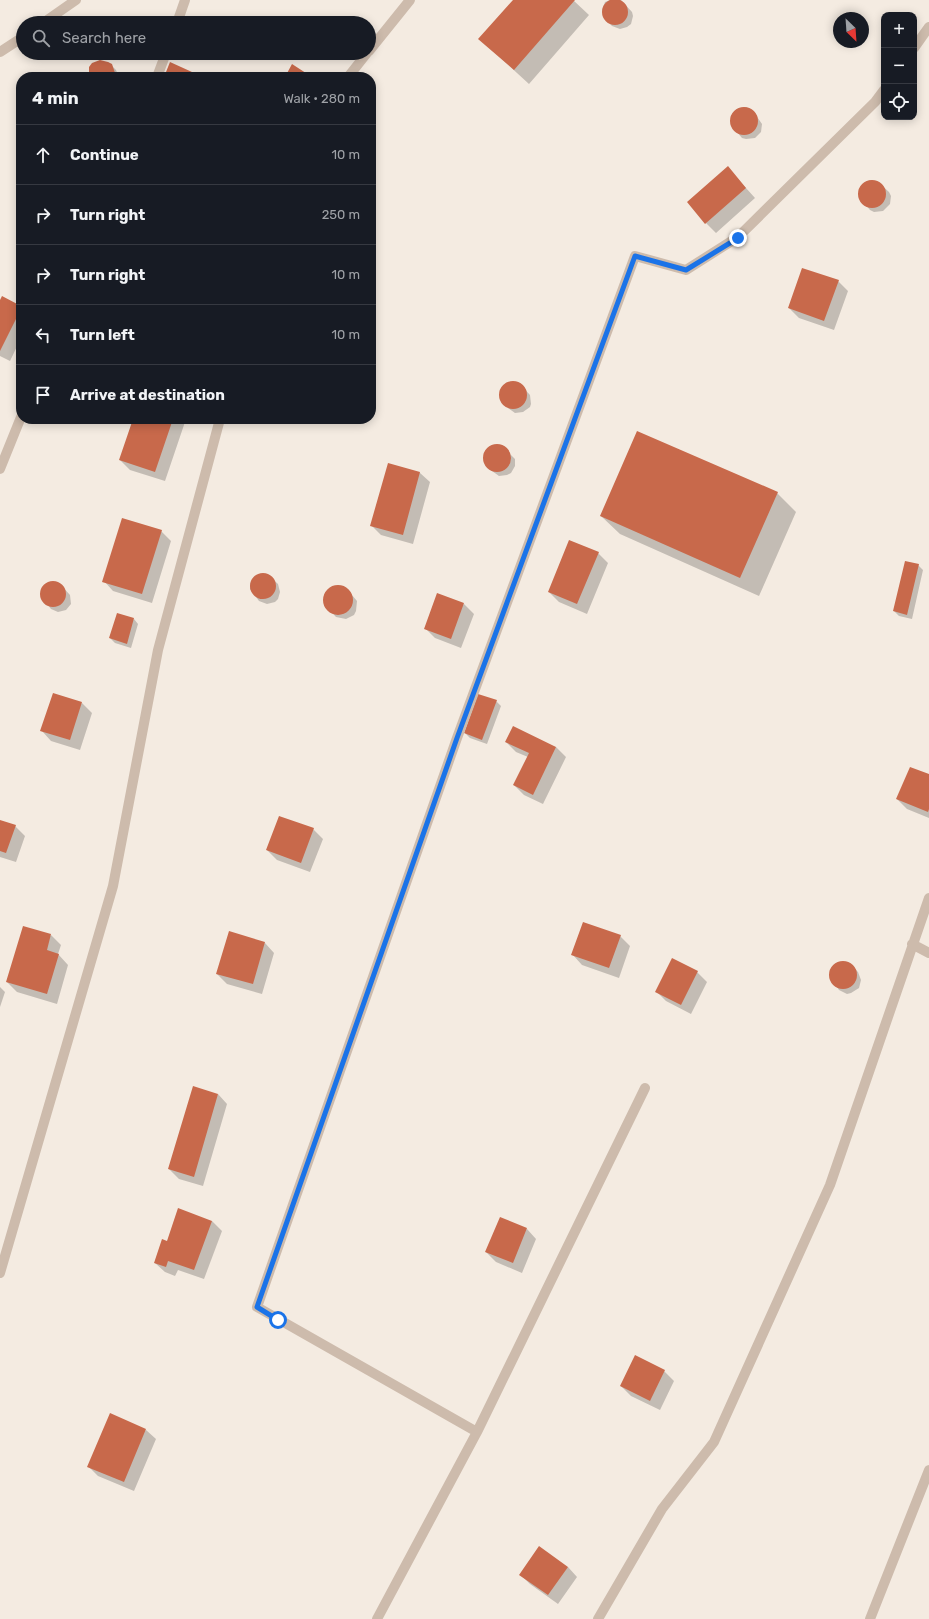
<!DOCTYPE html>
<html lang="en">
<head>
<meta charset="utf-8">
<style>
	body { margin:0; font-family:Rubik,sans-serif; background:#242831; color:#f1f3f6 }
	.controls { position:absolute; right:12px; top:12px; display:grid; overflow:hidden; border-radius:8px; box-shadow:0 2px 10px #0003 }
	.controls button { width:36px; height:36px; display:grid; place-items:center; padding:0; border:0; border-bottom:1px solid #363941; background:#171b24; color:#f1f3f6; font:20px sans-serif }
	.compass { position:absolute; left:833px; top:12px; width:36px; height:36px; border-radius:50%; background:#171b24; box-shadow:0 2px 10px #0003; rotate:155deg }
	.stop { position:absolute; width:12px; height:12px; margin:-9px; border:3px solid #1a73e8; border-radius:50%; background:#fff }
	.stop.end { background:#1a73e8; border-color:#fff; box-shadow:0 1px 4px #0008 }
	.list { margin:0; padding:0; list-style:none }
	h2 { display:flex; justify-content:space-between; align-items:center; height:52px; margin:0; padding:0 16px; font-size:17px }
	h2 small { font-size:13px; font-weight:400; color:#9ea1a6 }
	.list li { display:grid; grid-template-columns:26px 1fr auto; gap:12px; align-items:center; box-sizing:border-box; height:60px; padding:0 16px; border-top:1px solid #363941 }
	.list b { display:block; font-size:15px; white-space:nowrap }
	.list em { font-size:13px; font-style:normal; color:#9ea1a6 }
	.icon { flex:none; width:22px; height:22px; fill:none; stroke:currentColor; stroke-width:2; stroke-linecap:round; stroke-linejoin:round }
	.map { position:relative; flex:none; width:929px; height:1619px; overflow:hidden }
	.search { position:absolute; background:#171b24; box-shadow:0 2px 10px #0003; left:16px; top:16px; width:360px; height:44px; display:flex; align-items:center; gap:10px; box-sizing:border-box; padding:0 14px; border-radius:22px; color:#9ea1a6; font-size:15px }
	.panel { position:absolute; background:#171b24; box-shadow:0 2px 10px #0003; left:16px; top:72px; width:360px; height:352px; border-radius:16px }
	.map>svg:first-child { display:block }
	.shadow { fill:#0003 }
	.building { fill:#c8694b }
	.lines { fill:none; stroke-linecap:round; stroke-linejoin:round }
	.minor { stroke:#cdbbac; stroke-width:10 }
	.route { stroke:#1a73e8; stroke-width:5 }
</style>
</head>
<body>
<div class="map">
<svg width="929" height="1619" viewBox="0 0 929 1619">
	<rect width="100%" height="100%" fill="#f4ebe1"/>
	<path class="shadow" d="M 514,0 L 573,0 L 589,15 L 529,84 L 480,39 Z
		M 610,0 L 621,0 L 632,12 L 633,16 L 631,24 L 627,27 L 620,29 L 612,26 L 604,18 L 602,10 L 605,2 Z
		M 108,62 L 116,70 L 119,77 L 90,77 Z
		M 746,107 L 753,111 L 762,124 L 761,132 L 755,138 L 746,139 L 742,138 L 731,125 L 731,116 L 737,109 Z
		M 737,178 L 755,198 L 716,233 L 706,223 Z
		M 870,180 L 878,182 L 889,192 L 891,196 L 890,204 L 883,211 L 874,212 L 870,210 L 860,198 L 860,189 L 866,182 Z
		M 838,281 L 848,291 L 834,330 L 799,318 L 789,308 Z
		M 0,302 L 21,307 L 21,338 L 10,361 L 0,356 Z
		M 511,382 L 519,383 L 530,395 L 531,404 L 530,407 L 523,412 L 515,413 L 508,408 L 501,399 L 501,391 L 507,384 Z
		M 134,419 L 186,419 L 165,481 L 130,470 L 120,460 Z
		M 495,445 L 503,447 L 515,459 L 515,466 L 511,473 L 507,475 L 499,476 L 492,471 L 485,463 L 485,454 L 487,450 Z
		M 389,464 L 420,473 L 430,482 L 413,544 L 381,535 L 371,525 Z
		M 777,493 L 796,512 L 759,596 L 620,534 L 601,516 Z
		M 161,531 L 171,541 L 152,603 L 113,591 L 104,581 Z
		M 598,553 L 608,563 L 587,614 L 559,602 L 549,592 Z
		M 918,565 L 923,570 L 912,619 L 899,616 L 894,611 Z
		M 261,574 L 269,576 L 278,584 L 280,592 L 278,599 L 275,602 L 267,604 L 259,601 L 250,589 L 250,584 L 254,577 Z
		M 52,582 L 60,584 L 70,595 L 71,604 L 66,610 L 58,612 L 51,609 L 41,596 L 42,589 L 45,586 Z
		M 333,586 L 342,586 L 346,588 L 357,601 L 356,611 L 354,615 L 346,619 L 336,617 L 325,605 L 324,596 L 326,592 Z
		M 464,604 L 474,614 L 461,648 L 435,638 L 425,628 Z
		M 134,619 L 138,624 L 131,648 L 115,643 L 110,638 Z
		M 496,701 L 501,706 L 487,744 L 470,738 L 465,733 Z
		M 82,703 L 92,713 L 80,750 L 51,741 L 42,731 Z
		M 506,742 L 556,747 L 566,757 L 543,804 L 524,795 L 514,785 L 528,757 L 516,752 Z
		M 929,776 L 929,818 L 907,809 L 897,799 Z
		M 0,821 L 15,826 L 25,836 L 16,862 L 0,857 Z
		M 313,829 L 323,839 L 310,872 L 277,860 L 267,850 Z
		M 51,935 L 61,945 L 58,954 L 68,965 L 57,1004 L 17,992 L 7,982 Z
		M 620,936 L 630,946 L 619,978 L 582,965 L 573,955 Z
		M 265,943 L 274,953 L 262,994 L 227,984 L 217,974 Z
		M 842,962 L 846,963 L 853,967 L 858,972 L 861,980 L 859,988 L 851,993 L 847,994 L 839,990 L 830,977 L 831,969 L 834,966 Z
		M 697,972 L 707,982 L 691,1014 L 666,1001 L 656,991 Z
		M 0,987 L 5,992 L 0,1007 Z
		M 218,1094 L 227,1104 L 203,1186 L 179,1179 L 169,1169 Z
		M 212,1221 L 222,1231 L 204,1279 L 178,1270 L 175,1276 L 165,1272 L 155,1263 L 167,1242 Z
		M 527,1229 L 536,1239 L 522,1273 L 496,1262 L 486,1252 Z
		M 664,1371 L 674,1381 L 660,1410 L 631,1396 L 621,1386 Z
		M 146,1430 L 156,1439 L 134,1491 L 98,1476 L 88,1466 Z
		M 568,1567 L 577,1577 L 558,1604 L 530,1584 L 520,1574 Z"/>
	<path class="building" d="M602 12a13 13 0 1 1 26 0a13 13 0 1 1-26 0Z
		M 513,0 L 575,0 L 514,70 L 478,39 Z
		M 100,60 L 108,62 L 112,64 L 115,73 L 114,77 L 89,77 L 89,67 L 92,63 Z
		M 170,62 L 203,77 L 164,77 Z
		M 292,64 L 312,77 L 285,77 Z
		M730 121a14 14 0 1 1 28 0a14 14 0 1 1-28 0Z
		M 728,166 L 746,188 L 705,224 L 687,202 Z
		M858 194a14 14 0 1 1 28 0a14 14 0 1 1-28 0Z
		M 802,268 L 839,280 L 824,321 L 788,308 Z
		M 2,296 L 21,306 L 21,309 L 0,351 L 0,300 Z
		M499 395a14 14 0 1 1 28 0a14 14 0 1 1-28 0Z
		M 133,419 L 173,419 L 155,472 L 119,460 Z
		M 637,431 L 778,492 L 740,578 L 600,516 Z
		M483 458a14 14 0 1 1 28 0a14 14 0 1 1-28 0Z
		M 388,463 L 420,472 L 403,535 L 370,526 Z
		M 122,518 L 162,530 L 142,594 L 102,582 Z
		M 569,540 L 599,552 L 577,604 L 548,592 Z
		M 905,561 L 919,564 L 907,615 L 893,611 Z
		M250 586a13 13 0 1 1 26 0a13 13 0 1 1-26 0Z
		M40 594a13 13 0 1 1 26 0a13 13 0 1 1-26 0Z
		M323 600a15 15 0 1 1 30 0a15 15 0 1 1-30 0Z
		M 437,593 L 464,603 L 451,639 L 424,629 Z
		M 117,613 L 134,618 L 127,644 L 109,638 Z
		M 53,693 L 82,702 L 70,740 L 40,731 Z
		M 478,694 L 497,700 L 482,740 L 464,733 Z
		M 513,726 L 556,747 L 533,795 L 513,785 L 529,753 L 505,742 Z
		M 910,767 L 929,774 L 929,809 L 928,812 L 896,799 Z
		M 279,816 L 314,828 L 301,863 L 266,850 Z
		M 0,820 L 16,825 L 6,853 L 0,851 Z
		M 583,922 L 621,935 L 609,968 L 571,955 Z
		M 23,926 L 51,934 L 47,950 L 59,954 L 47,994 L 6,982 Z
		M 229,931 L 265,942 L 253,984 L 216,974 Z
		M 672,958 L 698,971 L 681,1005 L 655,992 Z
		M829 975a14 14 0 1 1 28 0a14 14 0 1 1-28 0Z
		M 193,1086 L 218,1094 L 194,1177 L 168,1169 Z
		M 178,1208 L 212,1221 L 194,1270 L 168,1261 L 166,1267 L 154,1263 L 162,1239 L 167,1241 Z
		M 500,1217 L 527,1228 L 513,1263 L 485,1252 Z
		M 635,1355 L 665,1370 L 650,1401 L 620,1386 Z
		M 110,1413 L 146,1429 L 124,1482 L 87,1467 Z
		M 539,1546 L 568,1567 L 548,1595 L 519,1575 Z"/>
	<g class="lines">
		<path class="minor" d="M 43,23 L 76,0
			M 177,23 L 185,0
			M 914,48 L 929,27
			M 369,51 L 410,0
			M 0,52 L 23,37
			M 157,77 L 166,53
			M 348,77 L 367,53
			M 0,469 L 21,417
			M 912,944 L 929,953
			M 0,1273 L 113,886 L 158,650 L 220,419
			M 477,1432 L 257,1307 L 457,738 L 635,256 L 686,270 L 738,237 L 875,102 L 884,90
			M 377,1619 L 477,1432 L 645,1088
			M 598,1619 L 662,1509 L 714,1442 L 830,1185 L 929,898
			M 870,1619 L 929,1470"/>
	</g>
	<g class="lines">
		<path class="route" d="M 278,1320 L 257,1307 L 457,738 L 635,256 L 686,270 L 738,238"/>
	</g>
</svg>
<div class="controls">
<button>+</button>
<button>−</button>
<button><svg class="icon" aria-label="locate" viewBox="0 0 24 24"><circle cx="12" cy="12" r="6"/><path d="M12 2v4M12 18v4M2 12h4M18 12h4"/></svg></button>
</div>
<svg class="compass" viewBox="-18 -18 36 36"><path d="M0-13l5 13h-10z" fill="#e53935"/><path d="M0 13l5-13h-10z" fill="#9ea1a6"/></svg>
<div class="stop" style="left:278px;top:1320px"></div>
<div class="stop end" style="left:738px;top:238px"></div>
<div class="search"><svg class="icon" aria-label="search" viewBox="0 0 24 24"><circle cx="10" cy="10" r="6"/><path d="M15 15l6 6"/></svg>Search here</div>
<section class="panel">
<h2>4 min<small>Walk · 280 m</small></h2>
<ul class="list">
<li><svg class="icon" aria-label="ahead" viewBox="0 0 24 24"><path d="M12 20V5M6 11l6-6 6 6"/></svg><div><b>Continue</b></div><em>10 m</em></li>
<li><svg class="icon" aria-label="right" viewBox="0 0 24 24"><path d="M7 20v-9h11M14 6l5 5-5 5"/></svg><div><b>Turn right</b></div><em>250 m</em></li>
<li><svg class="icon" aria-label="right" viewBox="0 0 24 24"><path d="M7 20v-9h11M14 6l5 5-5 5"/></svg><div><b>Turn right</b></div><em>10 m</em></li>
<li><svg class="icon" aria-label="left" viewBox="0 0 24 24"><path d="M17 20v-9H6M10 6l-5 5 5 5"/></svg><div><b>Turn left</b></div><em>10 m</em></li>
<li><svg class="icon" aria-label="arrive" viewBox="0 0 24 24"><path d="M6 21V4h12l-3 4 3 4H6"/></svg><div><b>Arrive at destination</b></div></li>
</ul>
</section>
</div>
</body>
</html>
